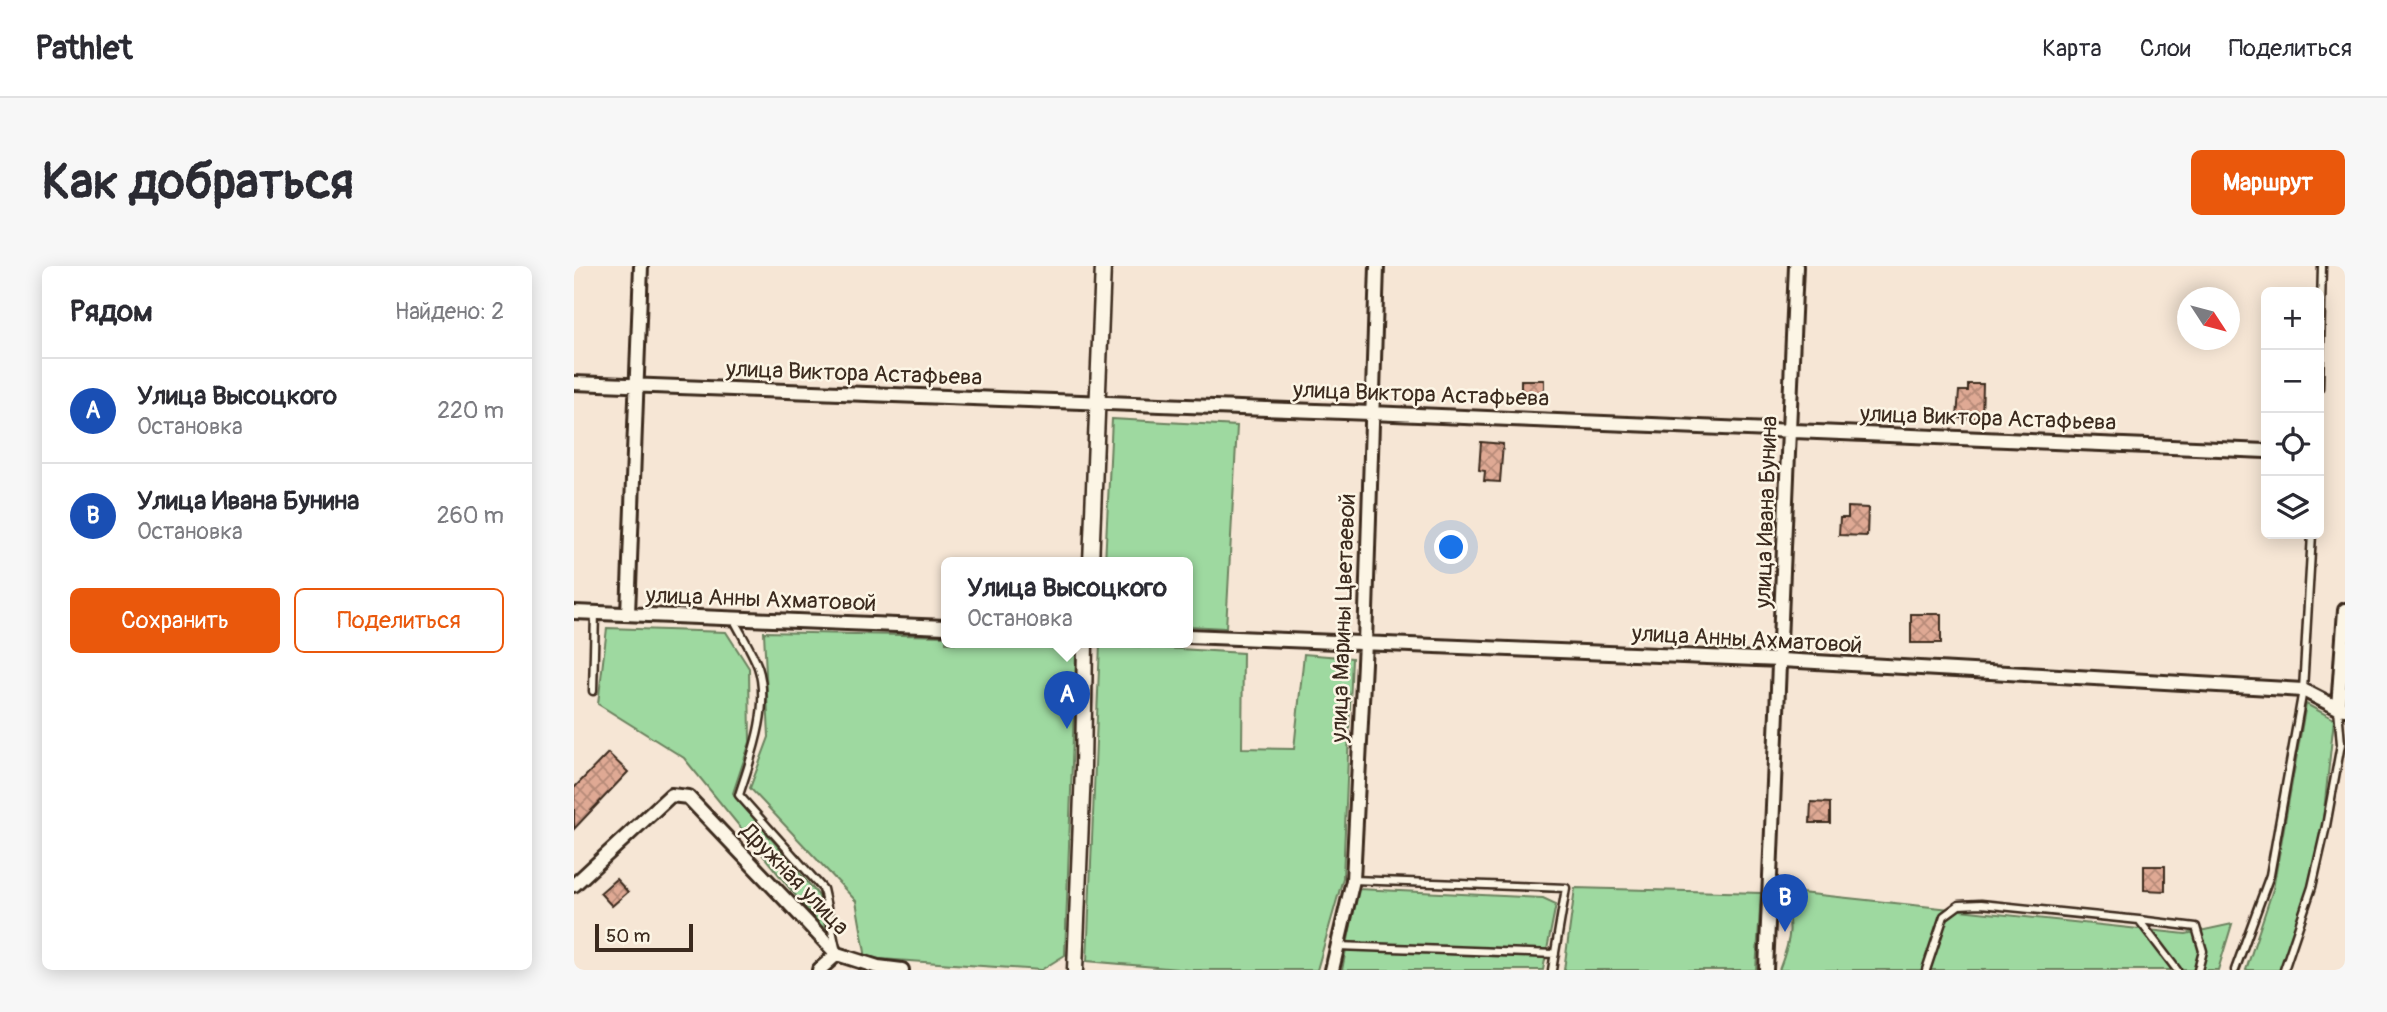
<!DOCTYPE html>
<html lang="ru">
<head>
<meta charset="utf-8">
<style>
	body { margin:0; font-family:Pangolin,sans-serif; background:#f7f7f7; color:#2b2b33 }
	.controls { position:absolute; right:21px; top:21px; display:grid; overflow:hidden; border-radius:10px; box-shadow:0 4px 18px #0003 }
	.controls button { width:63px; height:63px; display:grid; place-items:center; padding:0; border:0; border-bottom:2px solid #e1e1e2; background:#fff; color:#2b2b33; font:35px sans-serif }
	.compass { position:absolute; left:1603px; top:21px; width:63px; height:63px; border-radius:50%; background:#fff; box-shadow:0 4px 18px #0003; rotate:126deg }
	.scale { position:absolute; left:21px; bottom:18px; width:98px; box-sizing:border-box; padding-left:7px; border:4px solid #3b2a1e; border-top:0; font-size:19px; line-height:24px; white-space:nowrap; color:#3b2a1e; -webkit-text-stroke:5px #fcf5e5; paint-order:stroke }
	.you { position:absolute; left:878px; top:282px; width:24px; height:24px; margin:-18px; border:5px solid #fff; border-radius:50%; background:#1a73e8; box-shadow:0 0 0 10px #1a73e833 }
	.badge { display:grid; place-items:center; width:46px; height:46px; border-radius:50%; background:#ea580c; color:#fff; font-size:23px; font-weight:700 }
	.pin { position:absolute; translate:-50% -58px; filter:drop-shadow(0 2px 4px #0008) }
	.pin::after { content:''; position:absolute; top:37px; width:24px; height:21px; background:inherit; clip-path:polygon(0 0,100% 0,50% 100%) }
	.popup { position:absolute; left:367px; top:291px; width:252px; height:91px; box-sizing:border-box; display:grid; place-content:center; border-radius:10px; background:#fff; filter:drop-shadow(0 2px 5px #0005); font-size:23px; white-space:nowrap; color:#7c7c81 }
	.popup b { font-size:26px; color:#2b2b33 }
	.popup::after { content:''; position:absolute; left:50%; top:100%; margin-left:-14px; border:14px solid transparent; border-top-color:#fff }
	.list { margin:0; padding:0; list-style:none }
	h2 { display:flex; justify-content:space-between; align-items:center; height:91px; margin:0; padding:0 28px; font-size:30px }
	h2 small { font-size:23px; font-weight:400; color:#7c7c81 }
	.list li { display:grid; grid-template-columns:46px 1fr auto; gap:21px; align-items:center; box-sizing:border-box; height:105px; padding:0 28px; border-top:2px solid #e1e1e2 }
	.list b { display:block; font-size:26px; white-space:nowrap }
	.list p { margin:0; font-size:23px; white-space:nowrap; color:#7c7c81 }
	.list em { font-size:23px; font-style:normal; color:#7c7c81 }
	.actions { display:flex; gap:14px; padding:21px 28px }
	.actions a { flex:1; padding:16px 0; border:2px solid #ea580c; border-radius:10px; text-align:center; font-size:24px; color:#ea580c }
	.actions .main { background:#ea580c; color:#fff }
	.icon { flex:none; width:38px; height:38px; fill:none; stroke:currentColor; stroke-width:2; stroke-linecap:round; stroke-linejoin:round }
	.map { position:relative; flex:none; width:1771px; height:704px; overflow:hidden; border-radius:10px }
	header { display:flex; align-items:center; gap:42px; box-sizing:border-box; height:98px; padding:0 35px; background:#fff; border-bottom:2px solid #e1e1e2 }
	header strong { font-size:33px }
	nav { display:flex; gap:38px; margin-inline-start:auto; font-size:24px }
	.intro { display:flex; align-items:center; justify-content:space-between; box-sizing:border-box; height:168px; padding:0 42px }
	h1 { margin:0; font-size:49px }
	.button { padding:18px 32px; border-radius:10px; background:#ea580c; color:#fff; font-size:24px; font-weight:700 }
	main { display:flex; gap:42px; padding:0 42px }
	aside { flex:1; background:#fff; border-radius:10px; box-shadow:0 4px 18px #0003 }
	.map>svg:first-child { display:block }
	.green { fill:#9ed9a0; stroke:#6c825f; stroke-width:2 }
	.building { fill:url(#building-cross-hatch); stroke:#3b2a1e; stroke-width:2 }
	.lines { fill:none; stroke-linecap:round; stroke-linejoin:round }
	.service-casing { stroke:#3b2a1e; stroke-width:11 }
	.minor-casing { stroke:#3b2a1e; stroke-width:18 }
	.tertiary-casing { stroke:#3b2a1e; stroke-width:19 }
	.service { stroke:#fcf5e5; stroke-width:6 }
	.minor { stroke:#fcf5e5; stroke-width:12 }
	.tertiary { stroke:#fcf5e5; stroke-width:14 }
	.labels { text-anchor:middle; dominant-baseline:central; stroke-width:5; stroke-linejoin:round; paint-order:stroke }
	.street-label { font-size:23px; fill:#3b2a1e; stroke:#fcf5e5 }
</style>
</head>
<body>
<header>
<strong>Pathlet</strong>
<nav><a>Карта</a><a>Слои</a><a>Поделиться</a></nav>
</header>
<div class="intro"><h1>Как добраться</h1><a class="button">Маршрут</a></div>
<main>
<aside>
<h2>Рядом<small>Найдено: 2</small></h2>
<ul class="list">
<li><span class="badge" style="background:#1a4fb4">A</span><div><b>Улица Высоцкого</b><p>Остановка</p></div><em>220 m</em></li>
<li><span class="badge" style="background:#1a4fb4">B</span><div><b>Улица Ивана Бунина</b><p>Остановка</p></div><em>260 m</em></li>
</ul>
<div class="actions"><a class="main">Сохранить</a><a>Поделиться</a></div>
</aside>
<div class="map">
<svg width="1771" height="704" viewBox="0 0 1771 704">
	<defs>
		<pattern id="building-cross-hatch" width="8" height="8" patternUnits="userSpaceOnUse" patternTransform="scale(1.75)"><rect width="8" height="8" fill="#dfa994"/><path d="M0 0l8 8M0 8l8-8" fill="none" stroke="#b68a78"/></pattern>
	</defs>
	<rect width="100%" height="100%" fill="#f6e6d5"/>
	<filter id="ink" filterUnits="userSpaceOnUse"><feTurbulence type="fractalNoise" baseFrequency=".0143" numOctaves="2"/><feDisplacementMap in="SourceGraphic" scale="14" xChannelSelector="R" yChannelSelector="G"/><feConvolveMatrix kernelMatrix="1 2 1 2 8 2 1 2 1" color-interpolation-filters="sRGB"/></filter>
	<g filter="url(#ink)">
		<path class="green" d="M 538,153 L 663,160 L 652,362 L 614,360 L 614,297 L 531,297 Z
			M 33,362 L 152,366 L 175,402 L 176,476 L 159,527 L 245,630 L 252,667 L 110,492 L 24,438 Z
			M 190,366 L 372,370 L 372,377 L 491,377 L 502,388 L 491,689 L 467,704 L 292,692 L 282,635 L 176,522 L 195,471 Z
			M 526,378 L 669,387 L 668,482 L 720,483 L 730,388 L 778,392 L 769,612 L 743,704 L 616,704 L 513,695 Z
			M 1732,438 L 1760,453 L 1748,563 L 1732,629 L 1706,704 L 1672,704 L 1699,623 Z
			M 1001,622 L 1187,627 L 1182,704 L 990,704 Z
			M 784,623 L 969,632 L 982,638 L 969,704 L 768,704 Z
			M 1208,625 L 1612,668 L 1658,658 L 1644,704 L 1205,704 C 1218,671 1219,659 1208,625 Z"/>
		<path class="building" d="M 947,114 L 970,114 L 970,134 L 947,134 Z
			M 1394,118 L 1409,118 L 1408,153 L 1383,152 L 1385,125 L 1394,125 Z
			M 907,176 L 929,178 L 926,216 L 910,215 L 911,205 L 905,204 Z
			M 1274,241 L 1294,242 L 1293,270 L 1265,269 L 1266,252 L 1274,252 Z
			M 1337,348 L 1367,348 L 1367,377 L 1337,377 Z
			M 34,487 L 54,506 L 0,563 L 0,522 Z
			M 1237,536 L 1256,537 L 1256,557 L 1236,557 Z
			M 1570,600 L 1591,600 L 1591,625 L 1570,624 Z
			M 42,613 L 54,626 L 38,640 L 26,627 Z"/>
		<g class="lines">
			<g class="service-casing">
				<path id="service" d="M 1745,122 L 1748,0
					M 159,352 C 167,368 178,385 184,401 C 197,440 177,492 165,529 L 249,623 L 262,682
					M 19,425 L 21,347
					M 779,614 L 992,622 L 978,704
					M 1565,654 L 1622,661 L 1629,685 L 1624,704
					M 764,680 L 981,688
					M 1352,704 L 1370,650 L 1385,639 L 1407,638 L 1565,654 L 1603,704
					M 1661,704 L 1696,609 L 1729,424 L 1738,268
					M 1710,704 L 1738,621 L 1752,560 L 1767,478 L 1764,442"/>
			</g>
			<g class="minor-casing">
				<path id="minor" d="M 0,117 L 797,147 L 1692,185
					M 0,346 L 372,361
					M 54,348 L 67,0
					M 614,370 L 1207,394 L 1729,424 L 1764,442 L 1771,443
					M 1764,442 L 1771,344
					M 0,619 L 97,529 L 114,531 L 263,688 L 304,701 L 328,704
					M 245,704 L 263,688
					M 758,704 L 779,614 L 791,377 L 803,0
					M 1192,704 L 1222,0"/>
			</g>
			<g class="tertiary-casing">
				<path id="tertiary" d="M 517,297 L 529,0
					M 501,704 L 509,503 L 511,377"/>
			</g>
			<use href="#service" class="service"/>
			<use href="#minor" class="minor"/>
			<use href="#tertiary" class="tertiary"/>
		</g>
	</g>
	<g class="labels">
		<g class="street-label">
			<text transform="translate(280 107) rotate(2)">улица Виктора Астафьева</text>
			<text transform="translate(847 128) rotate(2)">улица Виктора Астафьева</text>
			<text transform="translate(1414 152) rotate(2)">улица Виктора Астафьева</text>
			<text transform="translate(1192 246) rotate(-88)">улица Ивана Бунина</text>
			<text transform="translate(187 333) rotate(2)">улица Анны Ахматовой</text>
			<text transform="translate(769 352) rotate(-88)">улица Марины Цветаевой</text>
			<text transform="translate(1173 373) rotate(3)">улица Анны Ахматовой</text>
			<text transform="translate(221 613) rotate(46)">Дружная улица</text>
		</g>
	</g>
</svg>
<div class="controls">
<button>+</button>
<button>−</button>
<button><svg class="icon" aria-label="locate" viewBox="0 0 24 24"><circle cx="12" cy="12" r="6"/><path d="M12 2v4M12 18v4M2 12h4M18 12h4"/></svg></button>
<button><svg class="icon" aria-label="layers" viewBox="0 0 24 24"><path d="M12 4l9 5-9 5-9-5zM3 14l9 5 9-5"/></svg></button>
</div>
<svg class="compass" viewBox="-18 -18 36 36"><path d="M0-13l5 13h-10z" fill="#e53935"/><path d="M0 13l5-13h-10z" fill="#7c7c81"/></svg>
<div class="scale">50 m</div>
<div class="you"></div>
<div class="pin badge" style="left:493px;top:463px;background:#1a4fb4">A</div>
<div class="popup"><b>Улица Высоцкого</b>Остановка</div>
<div class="pin badge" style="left:1211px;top:666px;background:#1a4fb4">B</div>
</div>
</main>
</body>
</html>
